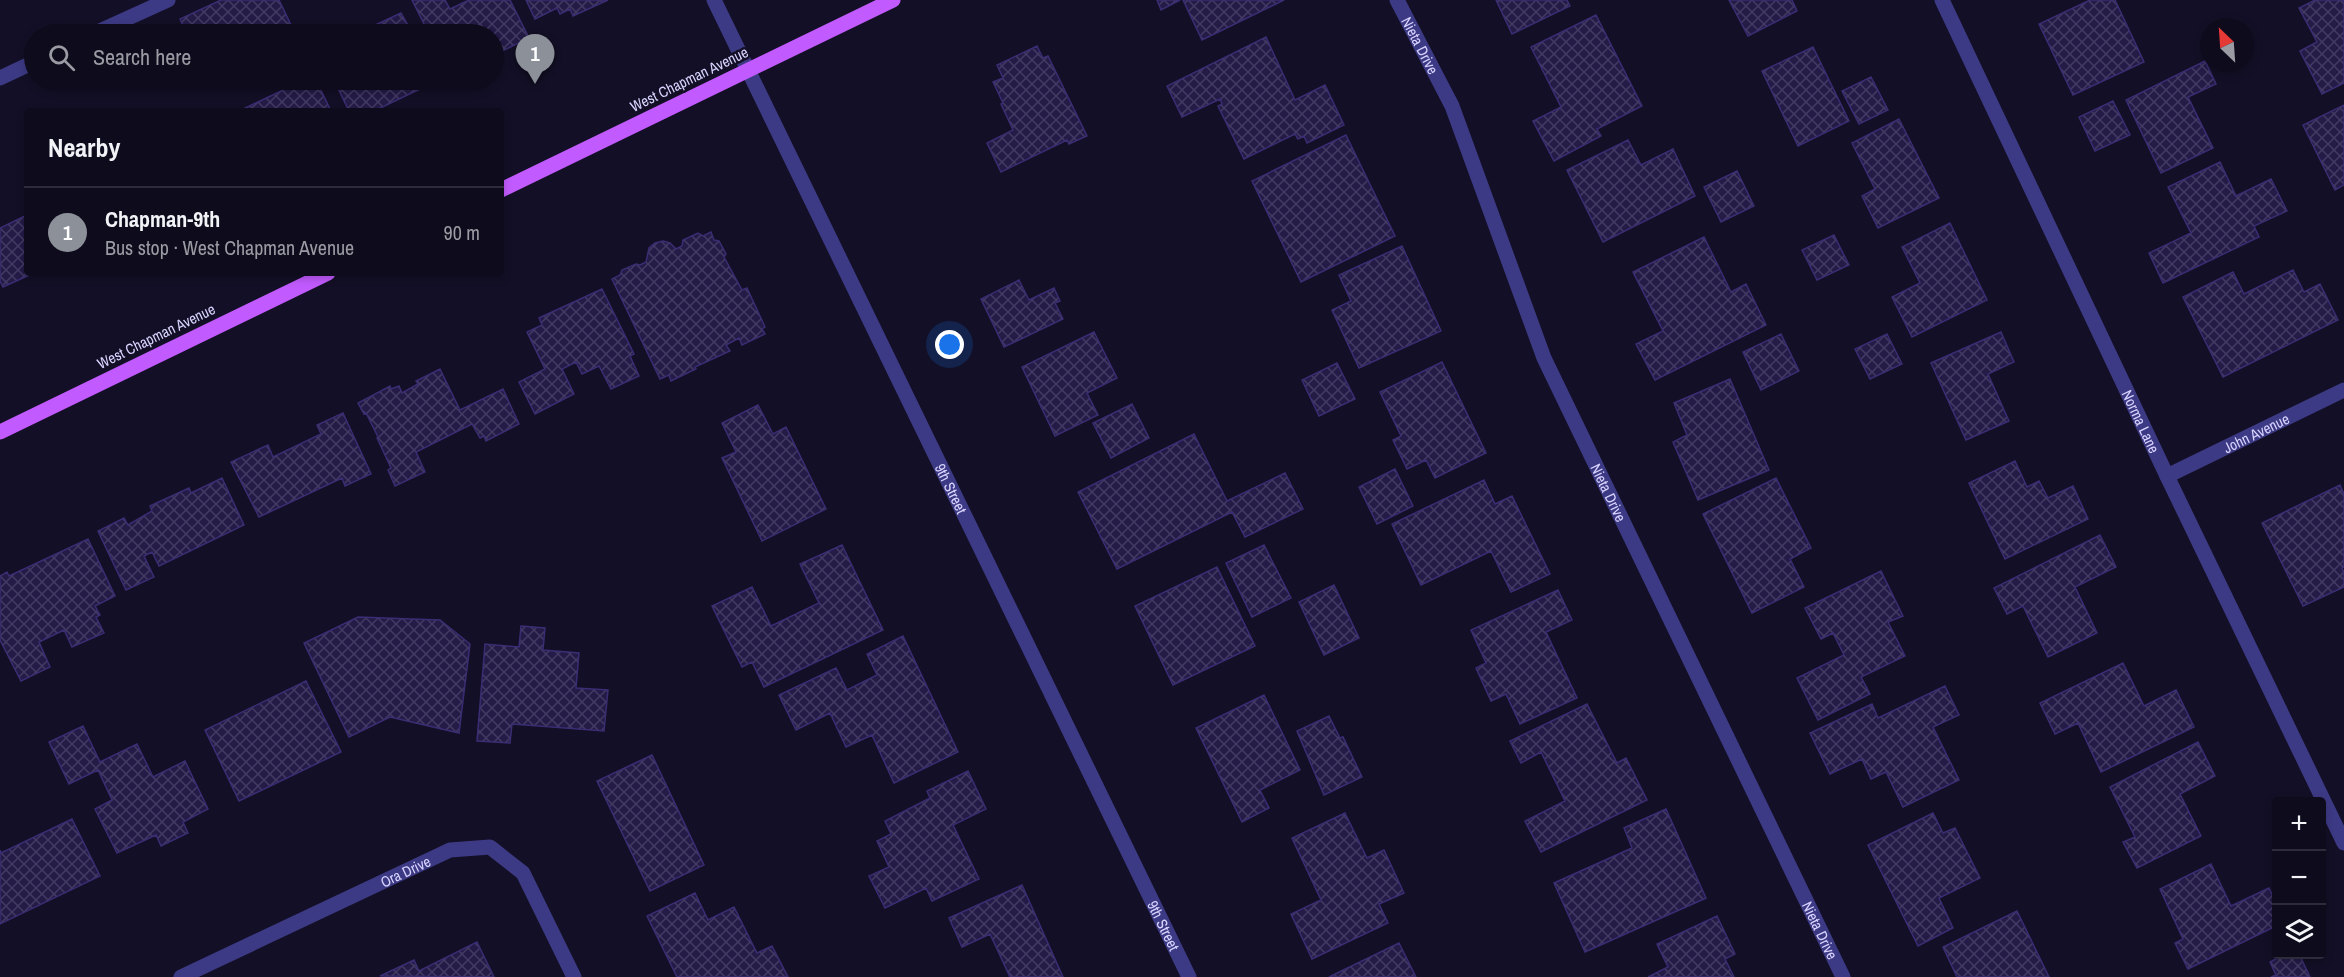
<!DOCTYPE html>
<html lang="en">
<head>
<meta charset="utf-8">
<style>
	body { margin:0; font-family:"Archivo Narrow",sans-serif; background:#1c1929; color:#f1f3f6 }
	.controls { position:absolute; right:18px; bottom:18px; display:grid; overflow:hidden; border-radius:6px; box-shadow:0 3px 9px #0003 }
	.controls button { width:54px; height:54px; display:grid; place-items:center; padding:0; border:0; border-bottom:2px solid #2e2b3b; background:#0e0b1c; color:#f1f3f6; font:30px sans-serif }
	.compass { position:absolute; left:2200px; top:18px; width:54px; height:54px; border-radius:50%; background:#0e0b1c; box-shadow:0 3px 9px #0003; rotate:335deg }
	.you { position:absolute; left:950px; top:345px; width:21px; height:21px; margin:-15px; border:4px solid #fff; border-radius:50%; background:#1a73e8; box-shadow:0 0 0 9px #1a73e833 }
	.badge { display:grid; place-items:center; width:39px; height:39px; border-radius:50%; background:#8c9099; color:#fff; font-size:20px; font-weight:700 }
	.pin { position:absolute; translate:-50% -50px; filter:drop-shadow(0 2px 3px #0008) }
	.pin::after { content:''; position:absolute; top:32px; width:21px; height:18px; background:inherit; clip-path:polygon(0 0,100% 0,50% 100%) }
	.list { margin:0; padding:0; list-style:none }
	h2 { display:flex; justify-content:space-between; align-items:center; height:78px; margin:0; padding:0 24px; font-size:26px }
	h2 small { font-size:20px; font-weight:400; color:#9b9ba3 }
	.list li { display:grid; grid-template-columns:39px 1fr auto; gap:18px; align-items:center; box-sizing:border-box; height:90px; padding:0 24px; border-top:2px solid #2e2b3b }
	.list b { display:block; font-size:22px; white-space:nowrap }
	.list p { margin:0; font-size:20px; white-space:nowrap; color:#9b9ba3 }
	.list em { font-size:20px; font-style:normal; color:#9b9ba3 }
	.icon { flex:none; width:33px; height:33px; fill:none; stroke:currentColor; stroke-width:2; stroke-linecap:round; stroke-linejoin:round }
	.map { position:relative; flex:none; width:2344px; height:977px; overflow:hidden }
	.search { position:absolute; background:#0e0b1c; box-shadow:0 3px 9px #0003; left:24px; top:24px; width:480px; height:66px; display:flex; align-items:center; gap:15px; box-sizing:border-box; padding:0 21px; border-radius:33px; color:#9b9ba3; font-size:22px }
	.panel { position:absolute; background:#0e0b1c; box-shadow:0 3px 9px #0003; left:24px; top:108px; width:480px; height:168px; border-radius:6px }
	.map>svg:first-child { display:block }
	.building { fill:url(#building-cross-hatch); stroke:#3b2d73; stroke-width:1.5 }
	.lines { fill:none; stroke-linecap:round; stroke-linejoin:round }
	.service { stroke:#3d3a85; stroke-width:15 }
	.minor { stroke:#3d3a85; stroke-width:15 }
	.tertiary { stroke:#3d3a85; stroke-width:15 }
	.primary { stroke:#c25bff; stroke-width:15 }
	.labels { text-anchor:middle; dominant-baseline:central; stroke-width:5; stroke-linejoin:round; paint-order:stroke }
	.street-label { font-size:15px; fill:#d9d4ff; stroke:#130f26 }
</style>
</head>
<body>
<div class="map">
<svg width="2344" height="977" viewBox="0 0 2344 977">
	<defs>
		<pattern id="building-cross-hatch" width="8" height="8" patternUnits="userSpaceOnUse" patternTransform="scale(1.5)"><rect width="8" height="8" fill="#241b47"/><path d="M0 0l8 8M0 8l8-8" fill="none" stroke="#433b63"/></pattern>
	</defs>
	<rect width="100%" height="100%" fill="#130f26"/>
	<path class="building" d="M 221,0 L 279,0 L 291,25 L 271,34 L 187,34 L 180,19 Z
		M 412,0 L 445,0 L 450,9 L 469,0 L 510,0 L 529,38 L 494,55 L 494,34 L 429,34 Z
		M 526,0 L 608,0 L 573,16 L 570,9 L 560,14 L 557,8 L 535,19 Z
		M 1157,0 L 1180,0 L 1161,10 Z
		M 1183,0 L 1284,0 L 1202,40 Z
		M 1496,0 L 1567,0 L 1570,6 L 1512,34 Z
		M 1729,0 L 1792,0 L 1797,11 L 1748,36 Z
		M 2090,0 L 2115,0 L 2144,62 L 2073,95 L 2039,24 Z
		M 2315,0 L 2344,0 L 2344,83 L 2322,94 L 2300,51 L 2317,42 L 2299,8 Z
		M 401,13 L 413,34 L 356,34 Z
		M 1596,15 L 1642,106 L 1597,129 L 1601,136 L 1554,161 L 1533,121 L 1561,107 L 1531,47 Z
		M 1266,37 L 1295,100 L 1325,85 L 1344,125 L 1307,143 L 1304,136 L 1298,139 L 1295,134 L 1244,159 L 1218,106 L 1222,104 L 1220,99 L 1182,117 L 1167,86 Z
		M 1037,46 L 1043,58 L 1048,56 L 1087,136 L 1069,144 L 1067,140 L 1001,172 L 987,143 L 1013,130 L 1001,104 L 1003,103 L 993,82 L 1003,78 L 997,65 Z
		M 1813,47 L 1849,121 L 1798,146 L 1762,71 Z
		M 2205,61 L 2216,84 L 2188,97 L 2213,148 L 2161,173 L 2126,100 Z
		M 1871,77 L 1888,110 L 1859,124 L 1842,91 Z
		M 304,80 L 316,80 L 331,111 L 239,111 Z
		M 334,80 L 434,80 L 435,82 L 374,111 L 349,111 Z
		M 2113,101 L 2130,135 L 2095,151 L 2079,117 Z
		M 2344,105 L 2344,185 L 2335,190 L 2303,125 Z
		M 1899,119 L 1939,198 L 1878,228 L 1862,196 L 1875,189 L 1852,143 Z
		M 1346,135 L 1395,236 L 1301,282 L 1252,181 Z
		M 1628,140 L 1641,165 L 1673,149 L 1695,196 L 1603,242 L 1567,170 Z
		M 2220,162 L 2236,196 L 2271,179 L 2287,211 L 2254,226 L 2259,237 L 2163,283 L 2149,253 L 2191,233 L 2168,187 Z
		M 1737,171 L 1754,206 L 1721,222 L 1704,187 Z
		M 27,215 L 27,273 L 34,273 L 3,287 L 0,281 L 0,228 Z
		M 1950,223 L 1987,300 L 1912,337 L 1892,297 L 1920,283 L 1902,247 Z
		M 711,232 L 714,240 L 719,241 L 726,254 L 724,257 L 742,290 L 747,288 L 765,327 L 762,329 L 765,334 L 742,345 L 739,338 L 726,345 L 730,351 L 695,367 L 696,369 L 671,381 L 669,375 L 660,379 L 612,279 L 620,275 L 622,270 L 636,264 L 640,265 L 646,262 L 649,248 L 655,243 L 663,241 L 670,243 L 676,249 L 682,246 L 683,240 L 698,233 L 703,236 Z
		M 1834,235 L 1849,265 L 1817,280 L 1802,250 Z
		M 1704,237 L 1731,292 L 1746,284 L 1766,325 L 1655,380 L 1636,344 L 1663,331 L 1633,272 Z
		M 1402,246 L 1441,331 L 1359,368 L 1332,310 L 1351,301 L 1339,275 Z
		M 2293,270 L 2304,292 L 2320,284 L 2338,320 L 2223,377 L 2183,297 L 2233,272 L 2244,294 Z
		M 1019,280 L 1029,300 L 1054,288 L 1060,301 L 1055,303 L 1063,319 L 1004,347 L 981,299 Z
		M 602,289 L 634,354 L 630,356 L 639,376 L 611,389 L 599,366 L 582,374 L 576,362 L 562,369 L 574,394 L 535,414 L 519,382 L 545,369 L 527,332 L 542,325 L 539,318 Z
		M 1094,332 L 1117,378 L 1087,393 L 1098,415 L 1055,436 L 1022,367 Z
		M 2001,332 L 2014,362 L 1988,374 L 2009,421 L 1966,440 L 1931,363 Z
		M 1781,334 L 1799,371 L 1761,390 L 1743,352 Z
		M 1887,334 L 1902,364 L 1870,379 L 1855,349 Z
		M 1442,362 L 1486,453 L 1435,478 L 1426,460 L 1407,469 L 1393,440 L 1401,436 L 1380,392 Z
		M 1337,363 L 1355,399 L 1319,416 L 1302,380 Z
		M 440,369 L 460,410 L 503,389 L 519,424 L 486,441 L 484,436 L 480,438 L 472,424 L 416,452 L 425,472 L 395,486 L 388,470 L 391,468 L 377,438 L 378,437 L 366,413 L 364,414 L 358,403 L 390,386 L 391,389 L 399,386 L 402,393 L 418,384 L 416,381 Z
		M 1730,379 L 1769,470 L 1698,500 L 1673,442 L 1687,435 L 1674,403 Z
		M 1132,404 L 1149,438 L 1111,458 L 1093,423 Z
		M 758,405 L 773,434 L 786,427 L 826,509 L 762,541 L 722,458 L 736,452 L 722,423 Z
		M 343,413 L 371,474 L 345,486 L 342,478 L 259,517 L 231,462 L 268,445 L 273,457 L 321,434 L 317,425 Z
		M 1194,434 L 1227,501 L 1285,473 L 1303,509 L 1245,537 L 1232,512 L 1117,569 L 1078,492 Z
		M 2015,461 L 2027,487 L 2039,481 L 2048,498 L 2073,486 L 2088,519 L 2005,559 L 1969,483 Z
		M 1395,469 L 1413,506 L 1377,524 L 1359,487 Z
		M 222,478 L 244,525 L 159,566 L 152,552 L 144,556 L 154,577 L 126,590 L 98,531 L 124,518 L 128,525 L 152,511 L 150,506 L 189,488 L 191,493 Z
		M 1776,478 L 1811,548 L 1790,559 L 1804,587 L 1752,613 L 1703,514 Z
		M 1484,480 L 1495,504 L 1512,496 L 1550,574 L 1511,592 L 1491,551 L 1421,585 L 1392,524 Z
		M 2340,485 L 2344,494 L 2344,567 L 2342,568 L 2344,573 L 2344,587 L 2303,606 L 2262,523 Z
		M 2100,535 L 2116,567 L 2075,587 L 2097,633 L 2048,657 L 2023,606 L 2007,614 L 1994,588 Z
		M 88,539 L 115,596 L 95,606 L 100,615 L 96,617 L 104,633 L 72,647 L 64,630 L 39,642 L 50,667 L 21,681 L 0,640 L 0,576 L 7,572 L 9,576 Z
		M 842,545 L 883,630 L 764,687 L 752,662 L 742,667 L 712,606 L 752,587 L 771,626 L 819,603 L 800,564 Z
		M 1264,545 L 1291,598 L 1252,617 L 1226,563 Z
		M 1217,567 L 1255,646 L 1173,685 L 1135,606 Z
		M 1881,571 L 1903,616 L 1888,622 L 1905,656 L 1861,677 L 1870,694 L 1818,720 L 1797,678 L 1844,655 L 1833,633 L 1821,639 L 1805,608 Z
		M 1334,585 L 1359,638 L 1324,655 L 1299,602 Z
		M 1558,590 L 1572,620 L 1546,632 L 1577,698 L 1520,724 L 1506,694 L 1491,701 L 1476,668 L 1486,663 L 1471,630 Z
		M 358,617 L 440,620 L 470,644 L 459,733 L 390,717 L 349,737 L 304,643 Z
		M 521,626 L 545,628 L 543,650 L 579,653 L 576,688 L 608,690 L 604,731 L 512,724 L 510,743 L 477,741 L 485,644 L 519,647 Z
		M 903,636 L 958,752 L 894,783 L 872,735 L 846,747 L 830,713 L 796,730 L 779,695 L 836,668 L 847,690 L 877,675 L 867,654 Z
		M 2123,663 L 2144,706 L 2176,690 L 2194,727 L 2101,772 L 2078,723 L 2055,734 L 2040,703 Z
		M 306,681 L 341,752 L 239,801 L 205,730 Z
		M 1945,686 L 1959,715 L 1933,727 L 1959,780 L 1903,807 L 1886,772 L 1871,779 L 1862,759 L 1830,774 L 1810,733 L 1872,704 L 1878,718 Z
		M 1264,695 L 1300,770 L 1260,790 L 1269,808 L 1242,822 L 1196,728 Z
		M 1587,704 L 1617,763 L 1626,758 L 1647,800 L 1541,852 L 1525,821 L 1565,801 L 1541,752 L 1521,763 L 1510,741 Z
		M 1329,716 L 1340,738 L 1343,737 L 1362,777 L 1324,795 L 1297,731 Z
		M 83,726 L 100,762 L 137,744 L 153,777 L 185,761 L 208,809 L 183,822 L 188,833 L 161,846 L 156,835 L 117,853 L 95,809 L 112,800 L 98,770 L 69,784 L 49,742 Z
		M 2198,742 L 2215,776 L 2180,794 L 2201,836 L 2137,868 L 2123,842 L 2135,837 L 2110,787 Z
		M 652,755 L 704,865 L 650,891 L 597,781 Z
		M 968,771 L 986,809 L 953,825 L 979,879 L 932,901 L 926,888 L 885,908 L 869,876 L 889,867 L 877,841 L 891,834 L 885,821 L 930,798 L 927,791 Z
		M 1666,809 L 1706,898 L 1585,952 L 1554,883 L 1632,848 L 1624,828 Z
		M 1345,813 L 1367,858 L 1384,850 L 1404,893 L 1379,904 L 1388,923 L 1312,959 L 1291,914 L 1321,900 L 1292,838 Z
		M 1933,813 L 1943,833 L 1955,828 L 1980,878 L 1939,898 L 1953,928 L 1918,946 L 1868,845 Z
		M 72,819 L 100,876 L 0,924 L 0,850 L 1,853 Z
		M 2211,864 L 2231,906 L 2269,888 L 2276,903 L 2276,926 L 2188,969 L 2175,943 L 2183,939 L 2160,889 Z
		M 1022,885 L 1063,977 L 1010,977 L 990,934 L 962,947 L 949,918 Z
		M 695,893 L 708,920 L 734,907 L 757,953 L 772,946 L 788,977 L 677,977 L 647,916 Z
		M 2017,911 L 2049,977 L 1957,977 L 1943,947 Z
		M 1717,916 L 1735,954 L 1725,959 L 1734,977 L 1648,977 L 1668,967 L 1657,944 Z
		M 477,942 L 494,977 L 380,976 L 414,960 L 419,971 Z
		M 1399,943 L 1416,977 L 1329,977 Z
		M 2285,954 L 2299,954 L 2310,977 L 2271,977 L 2276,975 L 2270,962 Z"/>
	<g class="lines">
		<path class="service" d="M 93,34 L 168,0
			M 0,78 L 34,62"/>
		<g class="minor">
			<path id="s1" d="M 1397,0 L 1452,106 L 1544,358 L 1843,977"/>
			<path id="s2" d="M 1942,0 L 2167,476 L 2344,843"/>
			<path id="s3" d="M 2167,476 L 2344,390"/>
			<path id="s4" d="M 181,977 L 450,850 L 490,847 L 523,873 L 574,977"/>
		</g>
		<path class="tertiary" id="s5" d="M 714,0 L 1189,977"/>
		<path class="primary" d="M 501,190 L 893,0
			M 0,432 L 328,273"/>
	</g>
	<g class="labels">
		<g class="street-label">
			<text stroke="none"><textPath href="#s1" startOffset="51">Nieta Drive</textPath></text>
			<text transform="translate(689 79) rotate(-26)">West Chapman Avenue</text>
			<text transform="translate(156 336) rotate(-26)">West Chapman Avenue</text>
			<text stroke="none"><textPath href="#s2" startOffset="466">Norma Lane</textPath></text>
			<text stroke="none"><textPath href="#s3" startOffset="99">John Avenue</textPath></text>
			<text stroke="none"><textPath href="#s5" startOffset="543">9th Street</textPath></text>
			<text stroke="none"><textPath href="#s1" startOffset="537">Nieta Drive</textPath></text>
			<text stroke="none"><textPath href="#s4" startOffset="248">Ora Drive</textPath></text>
			<text stroke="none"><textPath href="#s5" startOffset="1029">9th Street</textPath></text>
			<text stroke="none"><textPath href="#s1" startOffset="1023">Nieta Drive</textPath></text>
		</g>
	</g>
</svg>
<div class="controls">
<button>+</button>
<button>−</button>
<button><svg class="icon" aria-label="layers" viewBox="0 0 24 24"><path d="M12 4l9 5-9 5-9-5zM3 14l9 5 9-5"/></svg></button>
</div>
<svg class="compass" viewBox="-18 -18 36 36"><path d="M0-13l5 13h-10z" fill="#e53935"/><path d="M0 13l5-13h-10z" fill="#9b9ba3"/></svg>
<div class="you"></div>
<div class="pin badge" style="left:535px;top:84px">1</div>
<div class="search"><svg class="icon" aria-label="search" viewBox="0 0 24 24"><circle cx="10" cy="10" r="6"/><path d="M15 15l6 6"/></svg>Search here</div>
<section class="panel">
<h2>Nearby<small></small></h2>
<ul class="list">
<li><span class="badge">1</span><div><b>Chapman-9th</b><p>Bus stop · West Chapman Avenue</p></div><em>90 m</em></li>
</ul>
</section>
</div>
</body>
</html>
